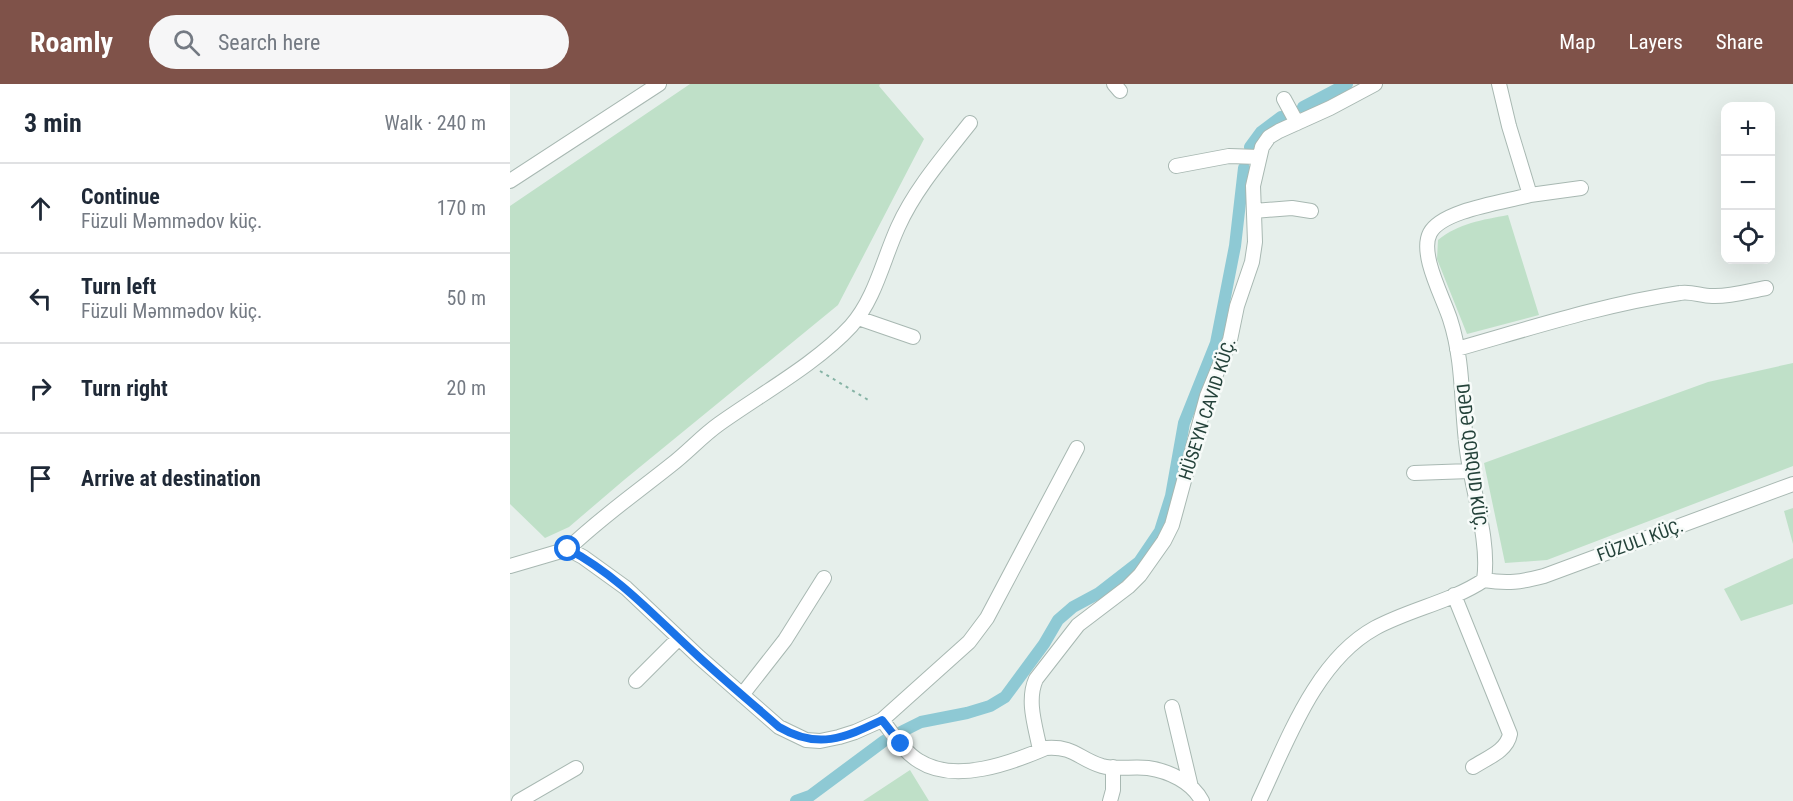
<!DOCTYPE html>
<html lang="en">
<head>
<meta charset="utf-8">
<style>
	body { margin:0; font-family:"Roboto Condensed",sans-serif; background:#f6f6f7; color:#1f2937 }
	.controls { position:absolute; right:18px; top:18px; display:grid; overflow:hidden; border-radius:12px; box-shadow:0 6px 24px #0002 }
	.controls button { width:54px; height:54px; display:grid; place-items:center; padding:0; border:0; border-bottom:2px solid #e0e1e3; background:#fff; color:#1f2937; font:30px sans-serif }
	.stop { position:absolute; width:18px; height:18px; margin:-14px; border:4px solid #1a73e8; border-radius:50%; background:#fff }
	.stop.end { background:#1a73e8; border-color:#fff; box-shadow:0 2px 6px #0008 }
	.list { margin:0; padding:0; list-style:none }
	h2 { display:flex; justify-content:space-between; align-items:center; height:78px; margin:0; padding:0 24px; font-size:26px }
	h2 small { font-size:20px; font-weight:400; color:#747a83 }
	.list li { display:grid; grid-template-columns:39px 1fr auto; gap:18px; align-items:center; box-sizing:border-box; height:90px; padding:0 24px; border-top:2px solid #e0e1e3 }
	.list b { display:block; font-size:22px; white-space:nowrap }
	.list p { margin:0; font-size:20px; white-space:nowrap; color:#747a83 }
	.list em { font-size:20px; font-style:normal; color:#747a83 }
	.icon { flex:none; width:33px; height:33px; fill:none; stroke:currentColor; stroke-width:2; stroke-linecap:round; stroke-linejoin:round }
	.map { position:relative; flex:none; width:1283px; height:717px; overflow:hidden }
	header { display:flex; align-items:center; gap:36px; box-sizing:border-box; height:84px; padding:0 30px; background:#7f5249; color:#fff }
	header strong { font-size:28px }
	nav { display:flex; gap:33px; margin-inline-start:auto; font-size:21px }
	.search { width:420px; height:54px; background:#f6f6f7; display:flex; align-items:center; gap:15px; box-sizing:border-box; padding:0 21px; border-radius:33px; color:#747a83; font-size:22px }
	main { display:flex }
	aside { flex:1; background:#fff }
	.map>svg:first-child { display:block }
	.green { fill:#bfe0c8 }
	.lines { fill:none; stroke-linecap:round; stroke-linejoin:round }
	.canal { stroke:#8ec9d4; stroke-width:12 }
	.street-casing { stroke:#a8b8b2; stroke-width:16 }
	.path { stroke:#86b3a5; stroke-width:2; stroke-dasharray:3 4.5; stroke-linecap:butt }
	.street { stroke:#fff; stroke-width:14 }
	.route { stroke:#1a73e8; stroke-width:8 }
	.labels { text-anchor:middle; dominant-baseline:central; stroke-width:5; stroke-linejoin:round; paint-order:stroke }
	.street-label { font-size:18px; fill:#24423a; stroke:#f7fbf9 }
</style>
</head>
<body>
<header>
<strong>Roamly</strong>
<div class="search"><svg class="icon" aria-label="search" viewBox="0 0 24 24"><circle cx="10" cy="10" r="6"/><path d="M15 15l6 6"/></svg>Search here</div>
<nav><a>Map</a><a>Layers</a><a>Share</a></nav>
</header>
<main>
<aside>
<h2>3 min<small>Walk · 240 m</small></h2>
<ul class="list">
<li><svg class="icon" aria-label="ahead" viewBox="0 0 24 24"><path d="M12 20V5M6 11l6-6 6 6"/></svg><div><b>Continue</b><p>Füzuli Məmmədov küç.</p></div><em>170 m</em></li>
<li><svg class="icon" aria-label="left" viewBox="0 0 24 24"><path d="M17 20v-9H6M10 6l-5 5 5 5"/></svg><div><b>Turn left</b><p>Füzuli Məmmədov küç.</p></div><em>50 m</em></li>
<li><svg class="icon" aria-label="right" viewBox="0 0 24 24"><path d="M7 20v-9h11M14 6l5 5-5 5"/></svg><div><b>Turn right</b></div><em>20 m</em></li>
<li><svg class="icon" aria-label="arrive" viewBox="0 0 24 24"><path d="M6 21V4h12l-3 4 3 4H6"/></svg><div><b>Arrive at destination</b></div></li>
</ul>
</aside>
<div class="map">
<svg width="1283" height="717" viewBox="0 0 1283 717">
	<rect width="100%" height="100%" fill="#e6efeb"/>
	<path class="green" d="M 180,0 L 370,0 L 369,2 L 414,55 L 328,221 L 114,396 L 59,443 L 35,454 L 0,420 L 0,122 Z
		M 998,131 L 1029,231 L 957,250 L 927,175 L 928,156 C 949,139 972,136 998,131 Z
		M 1283,279 L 1283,382 L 1037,476 L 995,479 L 974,379 L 1198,298 Z
		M 1283,424 L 1283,460 L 1274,427 Z
		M 1283,474 L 1283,520 L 1231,537 L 1214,505 Z
		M 400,686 L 419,717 L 353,717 Z"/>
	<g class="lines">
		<path class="canal" d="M 793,23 L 837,0
			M 740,63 L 751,48 L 771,33
			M 286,717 L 300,712 L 374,657 L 393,647 L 411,638 L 457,629 L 480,622 L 495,613 L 534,560 L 548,536 L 563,523 L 589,509 L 629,478 L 650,447 L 661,412 L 674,339 L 706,259 L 725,162 L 734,84"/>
		<g class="street-casing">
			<path id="street" d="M 604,0 L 610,7
				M 774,15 L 787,39
				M 666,82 L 719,72 L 749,73
				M 0,97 L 149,0
				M 1020,111 L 1071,104
				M 744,127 L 782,124 L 801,127
				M 348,234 L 403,253
				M 947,265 C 1021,244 1095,220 1170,209 C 1181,207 1191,212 1202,212 C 1220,213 1239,207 1256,204
				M 904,389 L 960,387
				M 58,465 C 90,434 126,409 161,381 C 178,368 192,352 209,340 C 251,310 307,279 341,242 C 365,215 373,176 388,143 C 405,105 434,72 460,39
				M 0,482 L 58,465 L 73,473 L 116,504 L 189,573 L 269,643 L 296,656 L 310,657 L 329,653 L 345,648 L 372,636 L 459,558 L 477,534 L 567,364
				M 974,496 C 998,500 1011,498 1034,492 L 1283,400
				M 944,511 L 1000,650 C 997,667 977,674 963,683
				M 126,597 L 169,554
				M 232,611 L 275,556 L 314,494
				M 662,623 L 681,703
				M 372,636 C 383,650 394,668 409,677 C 445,700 501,679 536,664 C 565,662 568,675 592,682 C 607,686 623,682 638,684 C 659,687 682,698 692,717
				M 530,666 C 526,644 516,617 526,595 L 568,541 L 618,503 L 630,491 L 654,457 L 662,441 L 697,312 L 720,256 L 727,222 L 742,178 L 745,158 L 743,102 L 752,63 L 759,53 L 769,47 L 820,24 L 865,0
				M 9,717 L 66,684
				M 600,717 L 603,706 L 603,683
				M 749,717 C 777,658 805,577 865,544 C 900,525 941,518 974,496 C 980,457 962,406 957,366 C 951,322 954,278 940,235 C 933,213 909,170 920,149 C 932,126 995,118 1020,111 L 999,42 L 989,0"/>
		</g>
		<path class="path" d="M 310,287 L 360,317"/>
		<use href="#street" class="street"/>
	</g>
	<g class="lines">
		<path class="route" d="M 58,465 C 109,492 147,535 189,573 C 215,597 243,620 269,643 C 308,666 334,654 372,636 L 391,660"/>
	</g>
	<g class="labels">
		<g class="street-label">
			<text transform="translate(697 325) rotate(-72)">HÜSEYN CAVID KÜÇ.</text>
			<text transform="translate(962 373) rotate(83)">DƏDƏ QORQUD KÜÇ.</text>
			<text transform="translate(1130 456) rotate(-20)">FÜZULI KÜÇ.</text>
		</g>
	</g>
</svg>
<div class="controls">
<button>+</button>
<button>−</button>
<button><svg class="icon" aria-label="locate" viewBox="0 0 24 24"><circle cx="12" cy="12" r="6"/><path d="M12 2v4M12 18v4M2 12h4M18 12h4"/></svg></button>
</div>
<div class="stop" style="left:58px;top:465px"></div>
<div class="stop end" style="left:391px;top:660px"></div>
</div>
</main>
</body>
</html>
